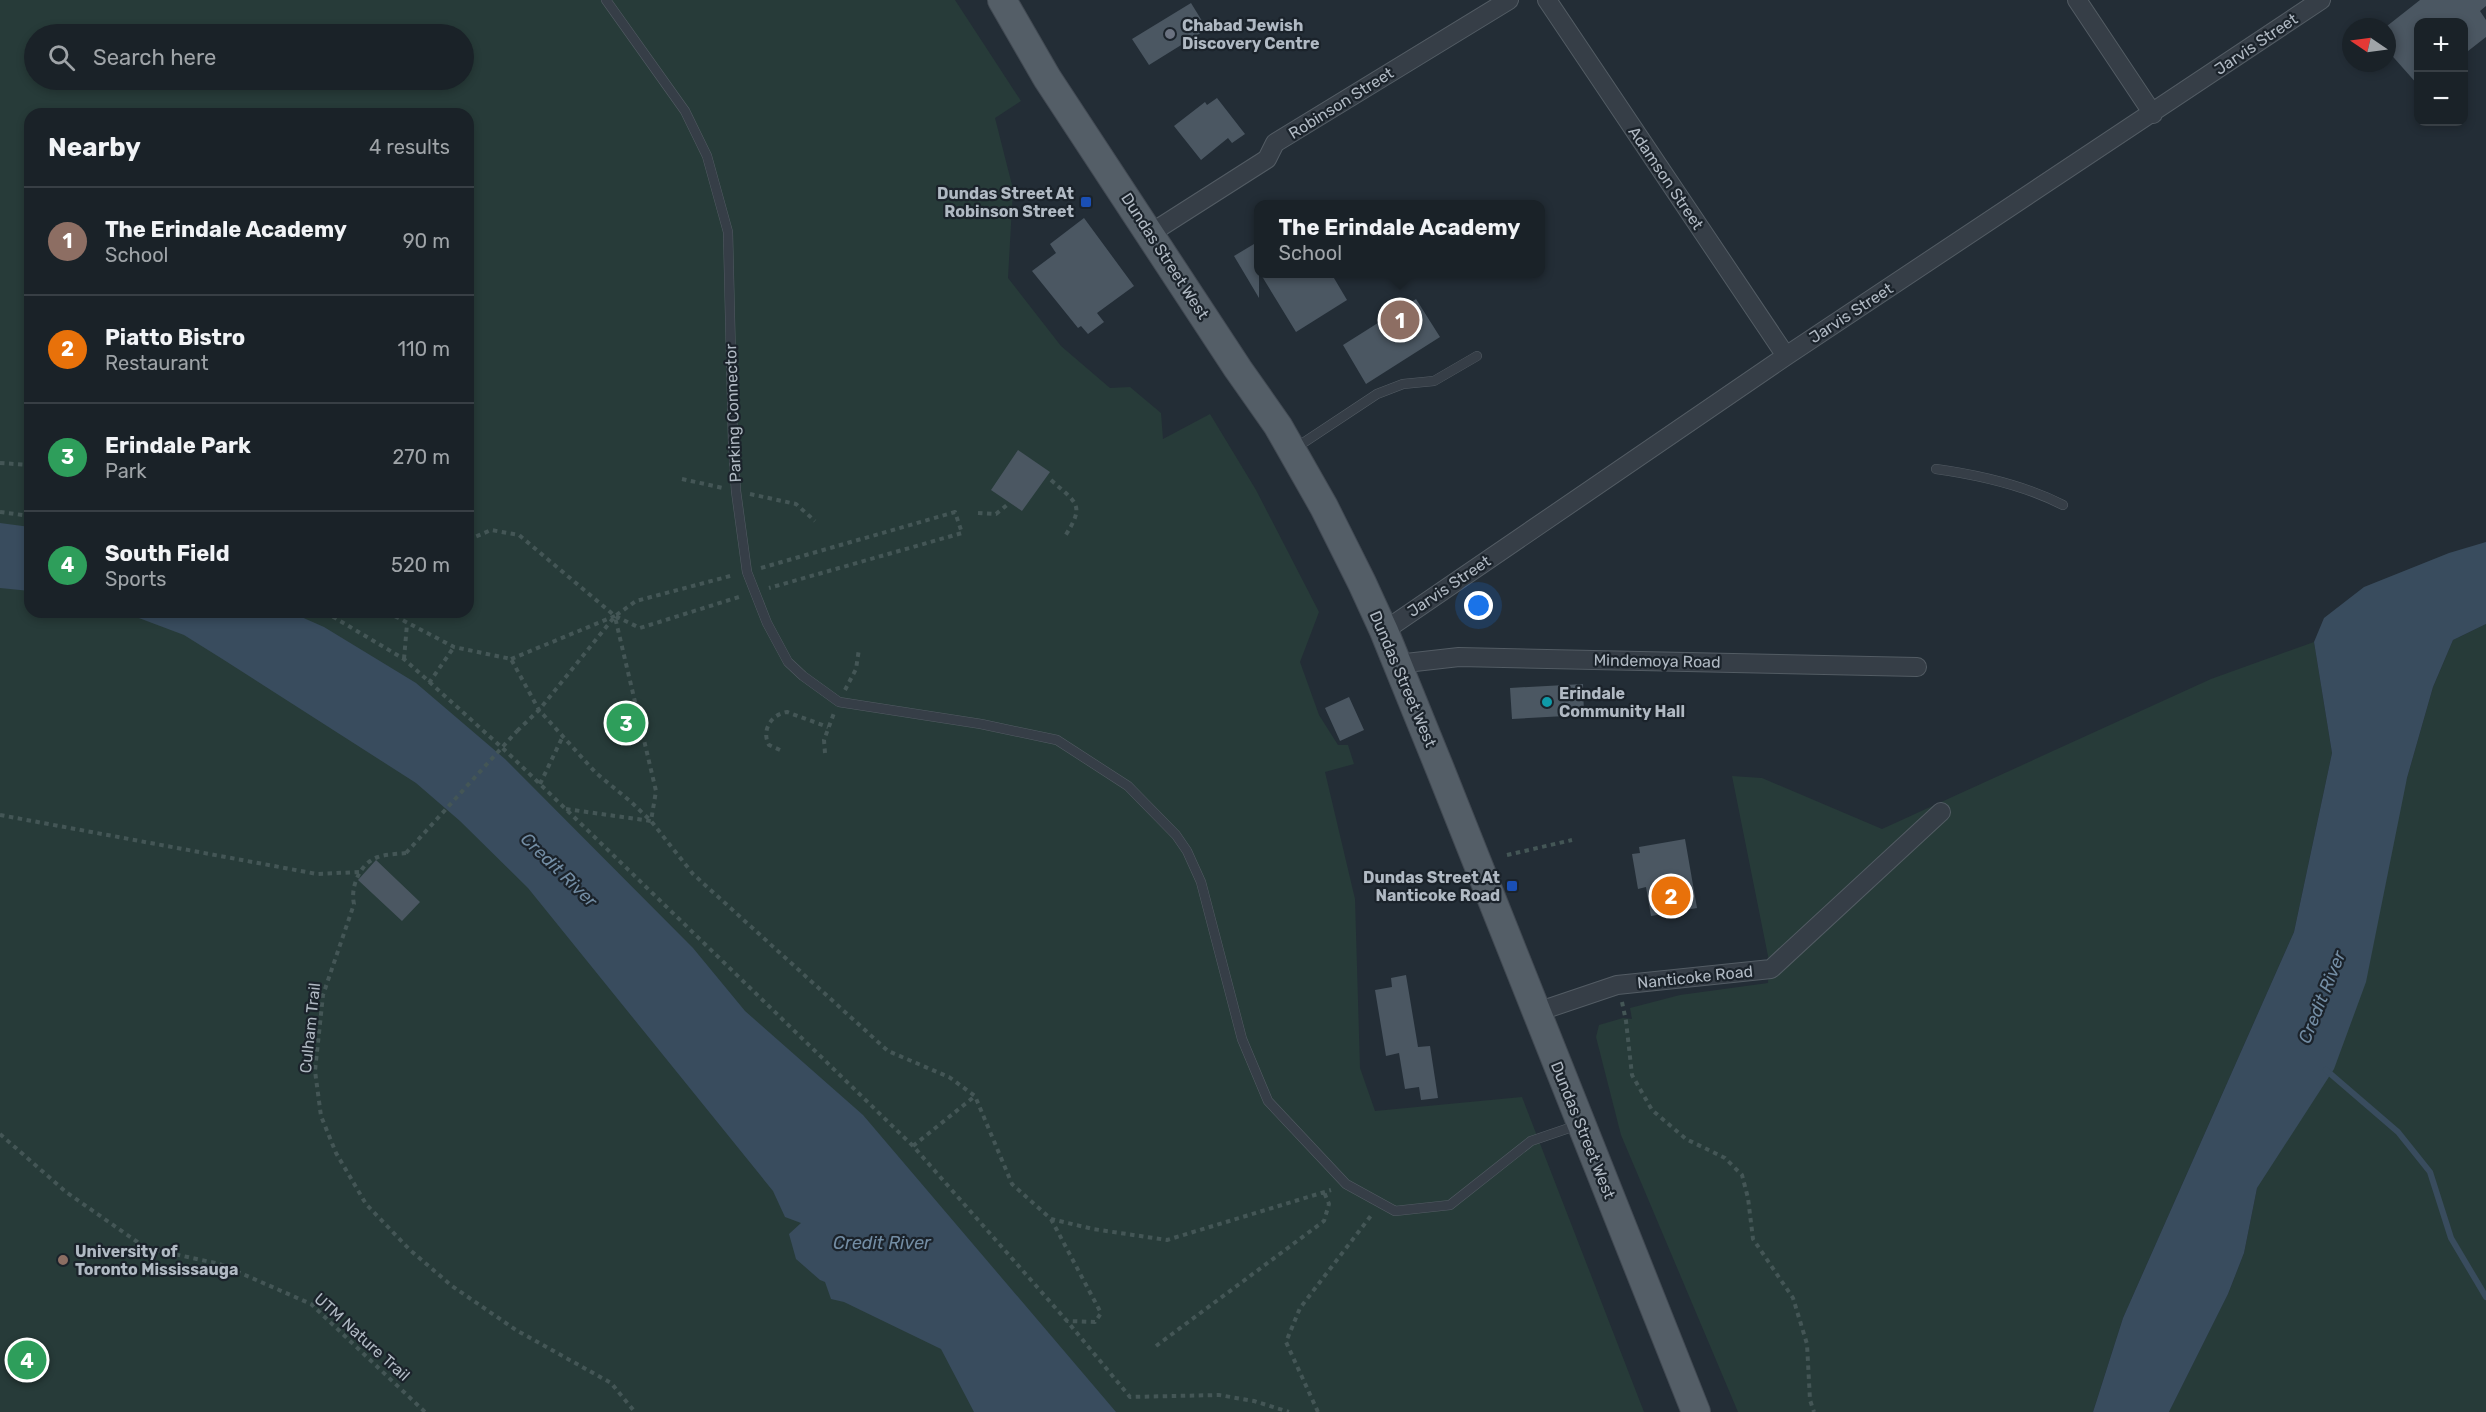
<!DOCTYPE html>
<html lang="en">
<head>
<meta charset="utf-8">
<style>
	body { margin:0; font-family:Rubik,sans-serif; background:#272f34; color:#f1f3f6 }
	.controls { position:absolute; right:18px; top:18px; display:grid; overflow:hidden; border-radius:12px; box-shadow:0 3px 9px #0003 }
	.controls button { width:54px; height:54px; display:grid; place-items:center; padding:0; border:0; border-bottom:2px solid #383f45; background:#1a2228; color:#f1f3f6; font:30px sans-serif }
	.compass { position:absolute; left:2342px; top:18px; width:54px; height:54px; border-radius:50%; background:#1a2228; box-shadow:0 3px 9px #0003; rotate:283deg }
	.you { position:absolute; left:1479px; top:606px; width:21px; height:21px; margin:-15px; border:4px solid #fff; border-radius:50%; background:#1a73e8; box-shadow:0 0 0 9px #1a73e833 }
	.badge { display:grid; place-items:center; width:39px; height:39px; border-radius:50%; background:#d93025; color:#fff; font-size:20px; font-weight:700 }
	.pin { position:absolute; translate:-50% -50%; border:3px solid #fff; box-shadow:0 2px 6px #0006 }
	.popup { position:absolute; left:1254px; top:200px; width:291px; height:78px; box-sizing:border-box; display:grid; place-content:center; border-radius:12px; background:#1a2228; filter:drop-shadow(0 2px 4px #0005); font-size:20px; white-space:nowrap; color:#9fa4a8 }
	.popup b { font-size:22px; color:#f1f3f6 }
	.popup::after { content:''; position:absolute; left:50%; top:100%; margin-left:-12px; border:12px solid transparent; border-top-color:#1a2228 }
	.list { margin:0; padding:0; list-style:none }
	h2 { display:flex; justify-content:space-between; align-items:center; height:78px; margin:0; padding:0 24px; font-size:26px }
	h2 small { font-size:20px; font-weight:400; color:#9fa4a8 }
	.list li { display:grid; grid-template-columns:39px 1fr auto; gap:18px; align-items:center; box-sizing:border-box; height:108px; padding:0 24px; border-top:2px solid #383f45 }
	.list b { display:block; font-size:22px; white-space:nowrap }
	.list p { margin:0; font-size:20px; white-space:nowrap; color:#9fa4a8 }
	.list em { font-size:20px; font-style:normal; color:#9fa4a8 }
	.icon { flex:none; width:33px; height:33px; fill:none; stroke:currentColor; stroke-width:2; stroke-linecap:round; stroke-linejoin:round }
	.map { position:relative; flex:none; width:2486px; height:1412px; overflow:hidden }
	.search { position:absolute; background:#1a2228; box-shadow:0 3px 9px #0003; left:24px; top:24px; width:450px; height:66px; display:flex; align-items:center; gap:15px; box-sizing:border-box; padding:0 21px; border-radius:33px; color:#9fa4a8; font-size:22px }
	.panel { position:absolute; background:#1a2228; box-shadow:0 3px 9px #0003; left:24px; top:108px; width:450px; height:510px; border-radius:18px }
	.map>svg:first-child { display:block }
	.green { fill:#273b39; fill-rule:evenodd }
	.water { fill:#394c5e }
	.lines { fill:none; stroke-linecap:round; stroke-linejoin:round }
	.stream { stroke:#394c5e; stroke-width:6 }
	.building { fill:#4b5762 }
	.service-casing { stroke:#535c64; stroke-width:10 }
	.minor-casing { stroke:#535c64; stroke-width:20 }
	.primary-casing { stroke:#424a53; stroke-width:30 }
	.path { stroke:#445656; stroke-width:4; stroke-dasharray:4.5 4.5; stroke-linecap:butt }
	.service { stroke:#363e47; stroke-width:9 }
	.minor { stroke:#363e47; stroke-width:18 }
	.primary { stroke:#545e67; stroke-width:28 }
	.path-bridge { stroke:#445656; stroke-width:4; stroke-dasharray:4.5 4.5; stroke-linecap:butt }
	.worship-dot { fill:#6b7280; stroke:#1b232b; stroke-width:2 }
	.transit-dot { fill:#1a4fb4; stroke:#1b232b; stroke-width:2 }
	.culture-dot { fill:#0f9aa8; stroke:#1b232b; stroke-width:2 }
	.education-dot { fill:#8d6e63; stroke:#1b232b; stroke-width:2 }
	.labels { text-anchor:middle; dominant-baseline:central; stroke-width:4.5; stroke-linejoin:round; paint-order:stroke }
	.poi-label { font-size:16px; font-weight:bold; fill:#b0b9c3; stroke:#1b232b; text-anchor:start }
	.street-label { font-size:16px; fill:#b0b9c3; stroke:#1b232b }
	.water-label { font-size:18px; font-style:italic; fill:#738da4; stroke:#1b232b }
</style>
</head>
<body>
<div class="map">
<svg width="2486" height="1412" viewBox="0 0 2486 1412">
	<rect width="100%" height="100%" fill="#232d36"/>
	<path class="green" d="M 0,0 L 955,0 L 1021,101 L 995,118 L 1013,189 L 1008,278 L 1061,346 L 1110,388 L 1130,387 L 1161,413 L 1163,439 L 1210,414 L 1256,490 L 1319,612 L 1300,662 L 1319,715 L 1338,745 L 1348,745 L 1354,764 L 1325,772 L 1355,899 L 1360,1068 L 1375,1111 L 1522,1097 L 1644,1412 L 0,1412 ZM 34,34 L 464,34 L 464,80 L 34,80 ZM 30,114 L 468,114 L 468,612 L 30,612 Z
		M 2486,624 L 2486,1412 L 2169,1412 L 2228,1294 L 2244,1253 L 2257,1188 L 2407,778 L 2433,687 L 2453,640 Z
		M 2314,642 L 2332,753 L 2294,932 L 2123,1318 L 2093,1412 L 1738,1412 L 1621,1135 L 1596,1037 L 1599,1025 L 1623,1018 L 1632,1019 L 1630,1008 L 1680,995 L 1768,983 L 1769,961 L 1732,776 L 1762,778 L 1882,829 L 2211,679 Z"/>
	<path class="water" d="M 0,523 L 30,527 L 30,591 L 0,588 Z
		M 2486,542 L 2486,624 L 2453,640 L 2433,687 L 2407,778 L 2366,982 L 2334,1069 L 2257,1188 L 2244,1253 L 2228,1294 L 2169,1412 L 2093,1412 L 2123,1318 L 2294,932 L 2332,753 L 2314,642 L 2324,618 L 2364,587 L 2449,553 Z
		M 123,612 L 290,612 L 324,627 L 416,683 L 505,759 L 693,948 L 745,1011 L 863,1115 L 1116,1412 L 974,1412 L 941,1349 L 844,1302 L 831,1299 L 825,1282 L 820,1280 L 796,1259 L 789,1234 L 801,1223 L 785,1217 L 773,1191 L 528,888 L 460,821 L 416,783 L 224,660 L 184,635 Z"/>
	<g class="lines">
		<path class="stream" d="M 2326,1070 L 2398,1132 L 2430,1172 L 2451,1238 L 2486,1297"/>
	</g>
	<path class="building" d="M 2420,0 L 2486,0 L 2486,6 L 2480,11 L 2486,20 L 2486,37 L 2463,55 L 2463,22 L 2418,22 L 2418,85 L 2387,50 L 2387,26 Z
		M 1191,3 L 1207,29 L 1149,65 L 1132,39 Z
		M 1217,98 L 1245,134 L 1232,143 L 1228,138 L 1201,160 L 1174,126 L 1205,102 L 1207,105 Z
		M 1084,218 L 1134,286 L 1097,313 L 1104,322 L 1088,334 L 1081,326 L 1078,328 L 1032,271 L 1056,253 L 1050,244 Z
		M 1259,241 L 1259,298 L 1234,256 Z
		M 1260,273 L 1331,273 L 1347,300 L 1296,332 Z
		M 1416,299 L 1440,337 L 1366,384 L 1343,345 Z
		M 1018,450 L 1050,472 L 1022,511 L 991,490 Z
		M 1583,684 L 1584,715 L 1512,719 L 1510,688 Z
		M 1349,697 L 1364,730 L 1340,741 L 1325,708 Z
		M 1685,839 L 1697,908 L 1651,916 L 1646,887 L 1638,889 L 1632,854 L 1640,853 L 1639,847 Z
		M 376,860 L 420,902 L 402,921 L 358,880 Z
		M 1406,975 L 1418,1047 L 1430,1046 L 1438,1098 L 1421,1100 L 1419,1087 L 1405,1089 L 1399,1053 L 1386,1056 L 1375,990 L 1392,987 L 1391,978 Z"/>
	<g class="lines">
		<g class="service-casing">
			<path id="service" d="M 606,0 L 685,111 L 707,156 L 728,232 L 733,443 L 736,491 L 747,572 L 767,623 L 788,662 L 803,676 L 839,702 L 981,724 L 1057,740 L 1128,786 L 1176,835 L 1187,851 L 1201,882 L 1242,1039 L 1268,1101 L 1346,1184 L 1395,1211 L 1450,1205 L 1531,1141 L 1578,1125
				M 1294,449 L 1377,394 L 1403,384 L 1434,381 L 1477,356
				M 1936,469 C 1979,475 2024,485 2063,505"/>
		</g>
		<g class="minor-casing">
			<path id="minor" d="M 1547,0 L 1786,356
				M 2077,0 L 2153,114
				M 1151,233 L 1267,159 L 1275,143 L 1509,0
				M 1384,631 L 1786,356 L 2321,0
				M 1397,664 L 1459,657 L 1917,667
				M 1537,1012 L 1617,985 L 1771,969 L 1941,812"/>
		</g>
		<g class="primary-casing">
			<path id="primary" d="M 1002,0 L 1047,78 L 1238,369 L 1278,426 L 1324,507 L 1362,583 L 1384,631 L 1440,769 L 1696,1412"/>
		</g>
		<path class="path" d="M 0,463 L 30,465
			M 682,479 L 723,488
			M 1051,480 C 1076,503 1086,504 1065,536
			M 750,494 L 796,504 L 815,521
			M 0,512 L 30,516
			M 978,513 L 996,514 L 1007,505
			M 468,540 L 491,530 L 519,535 L 615,616 L 640,628 L 742,596
			M 761,568 L 955,512 L 962,533 L 769,588
			M 325,612 L 404,659 L 509,754 L 913,1146 L 1067,1321 L 1130,1397 L 1219,1395 L 1254,1401 L 1289,1412
			M 387,612 L 454,647 L 511,659 L 539,710 L 596,773 L 630,801 L 651,821 L 693,874 L 888,1051 L 949,1077 L 975,1096 L 1012,1184 L 1051,1219 L 1093,1229 L 1167,1240 L 1331,1190
			M 404,659 L 407,624
			M 511,659 L 615,616
			M 429,683 L 454,647
			M 845,690 L 856,669 L 859,649
			M 517,731 L 539,710 L 615,616 L 636,601 L 734,575
			M 780,750 L 769,745 C 761,731 771,714 787,712 L 828,727
			M 825,753 L 824,740 L 834,713
			M 540,784 L 563,736
			M 566,809 L 651,821 L 656,791 L 615,617
			M 0,815 L 317,874 L 359,872
			M 406,853 C 397,854 386,854 378,857 C 360,863 350,887 354,904 L 323,995 L 315,1071 L 321,1116 L 336,1153 L 366,1204 L 410,1250 L 452,1286 L 516,1330 L 611,1383 L 635,1412
			M 1507,855 L 1572,840
			M 1622,1002 L 1626,1021 L 1632,1075 L 1652,1110 L 1686,1139 L 1725,1158 L 1742,1175 L 1748,1198 L 1753,1239 L 1793,1298 L 1807,1344 L 1810,1400 L 1814,1412
			M 0,1134 L 66,1192 L 146,1248 L 220,1264 L 311,1304 L 425,1412
			M 913,1146 L 975,1096
			M 1051,1219 L 1101,1313 L 1095,1322 L 1067,1321
			M 1156,1346 L 1324,1221 L 1329,1204 L 1324,1192
			M 1318,1412 L 1286,1342 L 1300,1308 L 1373,1213"/>
		<use href="#service" class="service"/>
		<use href="#minor" class="minor"/>
		<use href="#primary" class="primary"/>
		<path class="path-bridge" d="M 406,853 L 517,731"/>
	</g>
	<circle class="worship-dot" cx="1170" cy="34" r="6"/>
	<g class="transit-dot">
		<rect x="1080" y="196" width="12" height="12" rx="3"/>
		<rect x="1506" y="880" width="12" height="12" rx="3"/>
	</g>
	<circle class="culture-dot" cx="1547" cy="702" r="6"/>
	<circle class="education-dot" cx="63" cy="1260" r="6"/>
	<g class="labels">
		<g class="poi-label">
			<text x="1182" y="25">Chabad Jewish<tspan x="1182" dy="18">Discovery Centre</tspan></text>
			<text x="1074" y="193" text-anchor="end">Dundas Street At<tspan x="1074" dy="18">Robinson Street</tspan></text>
			<text x="1559" y="693">Erindale<tspan x="1559" dy="18">Community Hall</tspan></text>
			<text x="1500" y="877" text-anchor="end">Dundas Street At<tspan x="1500" dy="18">Nanticoke Road</tspan></text>
			<text x="75" y="1251">University of<tspan x="75" dy="18">Toronto Mississauga</tspan></text>
		</g>
		<g class="street-label">
			<text transform="translate(2256 44) rotate(-34)">Jarvis Street</text>
			<text transform="translate(1341 103) rotate(-32)">Robinson Street</text>
			<text transform="translate(1666 178) rotate(56)">Adamson Street</text>
			<text transform="translate(1165 256) rotate(57)">Dundas Street West</text>
			<text transform="translate(1851 313) rotate(-33)">Jarvis Street</text>
			<text transform="translate(733 413) rotate(-92)">Parking Connector</text>
			<text transform="translate(1449 586) rotate(-34)">Jarvis Street</text>
			<text transform="translate(1657 661) rotate(1)">Mindemoya Road</text>
			<text transform="translate(1403 679) rotate(67)">Dundas Street West</text>
			<text transform="translate(1695 977) rotate(-6)">Nanticoke Road</text>
			<text transform="translate(310 1028) rotate(-84)">Culham Trail</text>
			<text transform="translate(1583 1130) rotate(68)">Dundas Street West</text>
			<text transform="translate(362 1337) rotate(42)">UTM Nature Trail</text>
		</g>
		<g class="water-label">
			<text transform="translate(559 870) rotate(44)">Credit River</text>
			<text transform="translate(2322 997) rotate(-68)">Credit River</text>
			<text x="882" y="1243">Credit River</text>
		</g>
	</g>
</svg>
<div class="controls">
<button>+</button>
<button>−</button>
</div>
<svg class="compass" viewBox="-18 -18 36 36"><path d="M0-13l5 13h-10z" fill="#e53935"/><path d="M0 13l5-13h-10z" fill="#9fa4a8"/></svg>
<div class="you"></div>
<div class="pin badge" style="left:1400px;top:320px;background:#8d6e63">1</div>
<div class="popup"><b>The Erindale Academy</b>School</div>
<div class="pin badge" style="left:1671px;top:896px;background:#e8710a">2</div>
<div class="pin badge" style="left:626px;top:723px;background:#2e9e5b">3</div>
<div class="pin badge" style="left:27px;top:1360px;background:#2e9e5b">4</div>
<div class="search"><svg class="icon" aria-label="search" viewBox="0 0 24 24"><circle cx="10" cy="10" r="6"/><path d="M15 15l6 6"/></svg>Search here</div>
<section class="panel">
<h2>Nearby<small>4 results</small></h2>
<ul class="list">
<li><span class="badge" style="background:#8d6e63">1</span><div><b>The Erindale Academy</b><p>School</p></div><em>90 m</em></li>
<li><span class="badge" style="background:#e8710a">2</span><div><b>Piatto Bistro</b><p>Restaurant</p></div><em>110 m</em></li>
<li><span class="badge" style="background:#2e9e5b">3</span><div><b>Erindale Park</b><p>Park</p></div><em>270 m</em></li>
<li><span class="badge" style="background:#2e9e5b">4</span><div><b>South Field</b><p>Sports</p></div><em>520 m</em></li>
</ul>
</section>
</div>
</body>
</html>
